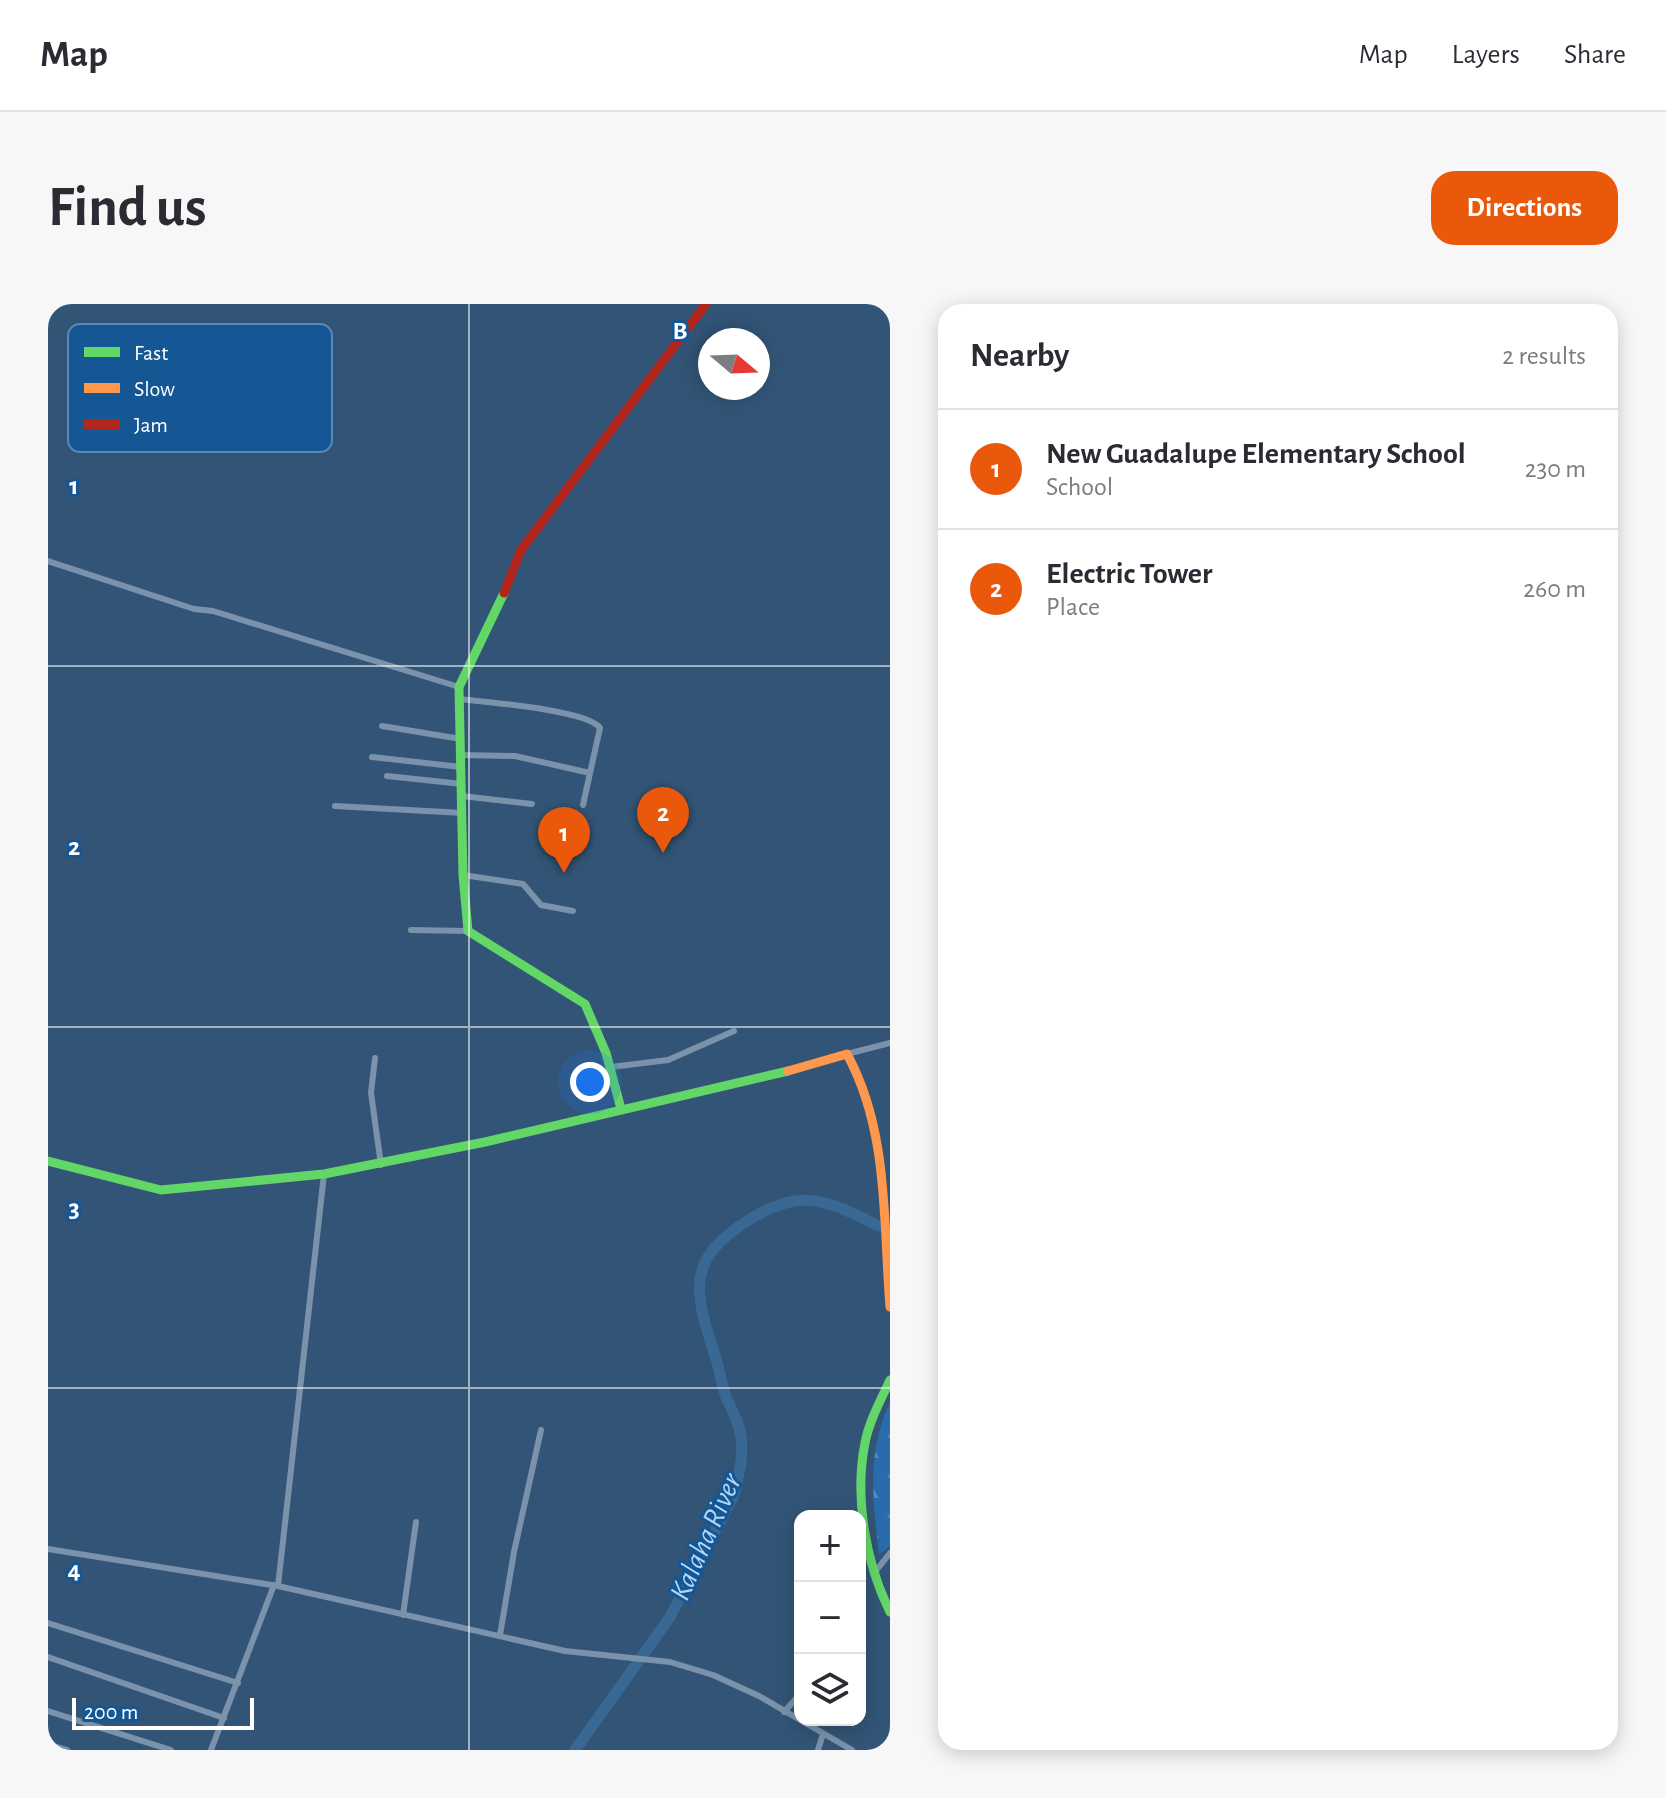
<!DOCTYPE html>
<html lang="en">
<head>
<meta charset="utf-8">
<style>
	body { margin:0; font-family:"Alegreya Sans",sans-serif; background:#f7f7f7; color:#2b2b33 }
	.controls { position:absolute; right:24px; bottom:24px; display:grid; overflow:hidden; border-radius:16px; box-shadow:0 4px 20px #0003 }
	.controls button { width:72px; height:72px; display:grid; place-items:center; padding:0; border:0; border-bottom:2px solid #e1e1e2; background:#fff; color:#2b2b33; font:40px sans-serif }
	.compass { position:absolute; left:650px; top:24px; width:72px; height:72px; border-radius:50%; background:#fff; box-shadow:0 4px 20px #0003; rotate:109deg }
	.scale { position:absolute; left:24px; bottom:20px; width:182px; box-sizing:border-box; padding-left:8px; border:4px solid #fff; border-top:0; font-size:22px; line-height:28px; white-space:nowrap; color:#fff; -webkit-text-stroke:6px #155694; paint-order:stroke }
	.you { position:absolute; left:542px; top:778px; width:28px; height:28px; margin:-20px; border:6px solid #fff; border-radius:50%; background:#1a73e8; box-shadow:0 0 0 12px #1a73e833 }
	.badge { display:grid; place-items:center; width:52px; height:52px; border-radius:50%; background:#ea580c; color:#fff; font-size:26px; font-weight:700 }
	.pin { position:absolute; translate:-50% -66px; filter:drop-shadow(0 2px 4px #0008) }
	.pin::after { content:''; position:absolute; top:42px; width:28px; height:24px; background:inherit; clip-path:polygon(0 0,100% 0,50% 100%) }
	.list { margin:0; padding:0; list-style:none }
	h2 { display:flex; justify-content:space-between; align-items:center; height:104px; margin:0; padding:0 32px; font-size:34px }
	h2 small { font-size:26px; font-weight:400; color:#7c7c81 }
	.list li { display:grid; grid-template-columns:52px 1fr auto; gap:24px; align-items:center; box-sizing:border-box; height:120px; padding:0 32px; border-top:2px solid #e1e1e2 }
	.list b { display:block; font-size:30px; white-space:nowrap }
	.list p { margin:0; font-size:26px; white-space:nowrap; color:#7c7c81 }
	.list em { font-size:26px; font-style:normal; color:#7c7c81 }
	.icon { flex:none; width:44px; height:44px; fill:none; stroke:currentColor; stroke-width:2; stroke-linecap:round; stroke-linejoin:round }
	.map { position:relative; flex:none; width:842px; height:1446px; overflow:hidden; border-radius:24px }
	header { display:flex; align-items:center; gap:48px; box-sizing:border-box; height:112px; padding:0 40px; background:#fff; border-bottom:2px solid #e1e1e2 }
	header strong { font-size:38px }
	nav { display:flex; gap:44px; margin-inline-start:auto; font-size:28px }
	.intro { display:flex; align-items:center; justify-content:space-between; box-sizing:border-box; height:192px; padding:0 48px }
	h1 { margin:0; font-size:56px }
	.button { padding:20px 36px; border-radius:24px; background:#ea580c; color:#fff; font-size:28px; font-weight:700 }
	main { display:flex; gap:48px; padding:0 48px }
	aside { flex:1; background:#fff; border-radius:24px; box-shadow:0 4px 20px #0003 }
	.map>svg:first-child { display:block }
	.forest { fill:url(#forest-firs) }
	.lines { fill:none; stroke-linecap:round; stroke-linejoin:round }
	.river { stroke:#3a6894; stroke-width:11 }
	.street { stroke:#7a93aa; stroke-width:6 }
	.fast { stroke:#63d668; stroke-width:9 }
	.slow { stroke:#ff974d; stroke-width:9 }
	.jam { stroke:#b3261e; stroke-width:9 }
	.grid { fill:none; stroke:#fff; stroke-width:2; stroke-opacity:0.55 }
	.labels { text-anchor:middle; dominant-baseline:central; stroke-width:6; stroke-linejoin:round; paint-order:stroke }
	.water-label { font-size:30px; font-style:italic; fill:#b0d7f8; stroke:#155694 }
	.key { fill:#155694; stroke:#5b89b4; stroke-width:2 }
	.key-label { font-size:22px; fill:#fff }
	.grid-label { font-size:26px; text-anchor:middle; font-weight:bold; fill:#fff; stroke:#155694; stroke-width:6; stroke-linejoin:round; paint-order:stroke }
</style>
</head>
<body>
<header>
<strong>Map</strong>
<nav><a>Map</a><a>Layers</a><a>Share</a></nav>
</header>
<div class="intro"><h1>Find us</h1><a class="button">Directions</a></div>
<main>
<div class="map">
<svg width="842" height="1446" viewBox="0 0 842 1446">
	<defs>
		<pattern id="forest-firs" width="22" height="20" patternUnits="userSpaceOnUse" patternTransform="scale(2)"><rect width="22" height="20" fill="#286cab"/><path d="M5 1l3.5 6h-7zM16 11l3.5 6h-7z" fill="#5389bc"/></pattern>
	</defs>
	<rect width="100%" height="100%" fill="#325577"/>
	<path class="forest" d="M 842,1098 L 842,1242 L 831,1251 C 825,1195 818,1152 842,1098 Z"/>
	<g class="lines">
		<path class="river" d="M 527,1446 L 622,1313 L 685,1193 C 691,1172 697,1149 692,1127 C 689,1115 683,1104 678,1093 C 673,1080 672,1065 667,1052 C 647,989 636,956 701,916 C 754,882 780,897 831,922"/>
		<path class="street" d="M 0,257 L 146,305 L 165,307 L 411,383
			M 412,395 C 436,398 540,406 552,424 L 542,469 L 467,452 L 413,451
			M 334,422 L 413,435
			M 324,453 L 413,463
			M 339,472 L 414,480
			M 414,492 L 484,500
			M 535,501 L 542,469
			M 287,502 L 415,509
			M 415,571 L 475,580 L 493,601 L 525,607
			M 363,626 L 420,627
			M 799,750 L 842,739
			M 327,754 L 323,789 L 333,861
			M 563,763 L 620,756 L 686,727
			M 0,1245 L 230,1282 L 517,1347 L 622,1358 L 665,1371 L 711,1392 L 804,1446
			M 827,1268 L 842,1249
			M 230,1282 L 276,870
			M 355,1311 L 368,1218
			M 0,1319 L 190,1379
			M 452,1331 L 466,1248 L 493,1126
			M 0,1353 L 176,1414
			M 0,1407 L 123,1446
			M 736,1408 L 752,1390
			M 0,1440 L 19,1446
			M 163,1446 L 226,1281
			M 770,1446 L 775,1430"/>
		<path class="fast" d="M 456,289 L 411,383 L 415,571 L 420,627 L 537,700 L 558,749 L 573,805
			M 0,857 L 113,886 L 276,870 L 437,838 L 740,767
			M 842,1076 C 833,1096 821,1117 817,1139 C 806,1193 818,1260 842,1308"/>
		<path class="slow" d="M 740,767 L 799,750 C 841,827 835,917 842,1003"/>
		<path class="jam" d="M 456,289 L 473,246 L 658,0"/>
	</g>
	<path class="grid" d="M 421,0 L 421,1446M 0,362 L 842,362M 0,723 L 842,723M 0,1084 L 842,1084"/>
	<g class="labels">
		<g class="water-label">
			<text transform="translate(658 1233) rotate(-66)">Kalaha River</text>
		</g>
	</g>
	<rect x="20" y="20" width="264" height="128" rx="12" class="key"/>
	<rect x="36" y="43" width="36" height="10" fill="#63d668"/>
	<rect x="36" y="79" width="36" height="10" fill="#ff974d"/>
	<rect x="36" y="115" width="36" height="10" fill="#b3261e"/>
	<g class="key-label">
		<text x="86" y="56">Fast</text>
		<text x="86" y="92">Slow</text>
		<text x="86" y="128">Jam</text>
	</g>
	<g class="grid-label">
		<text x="632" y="35">B</text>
		<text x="26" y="190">1</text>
		<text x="26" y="551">2</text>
		<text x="26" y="913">3</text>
		<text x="26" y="1274">4</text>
	</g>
</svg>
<div class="controls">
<button>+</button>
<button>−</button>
<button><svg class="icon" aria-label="layers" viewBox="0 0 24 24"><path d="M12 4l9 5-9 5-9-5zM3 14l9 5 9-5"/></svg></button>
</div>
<svg class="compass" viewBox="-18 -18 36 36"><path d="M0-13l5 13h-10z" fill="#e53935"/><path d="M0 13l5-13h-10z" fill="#7c7c81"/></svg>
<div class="scale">200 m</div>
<div class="you"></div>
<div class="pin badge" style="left:516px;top:569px">1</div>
<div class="pin badge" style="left:615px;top:549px">2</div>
</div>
<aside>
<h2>Nearby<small>2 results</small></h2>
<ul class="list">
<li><span class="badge">1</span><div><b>New Guadalupe Elementary School</b><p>School</p></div><em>230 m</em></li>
<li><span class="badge">2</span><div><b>Electric Tower</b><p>Place</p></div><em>260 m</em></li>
</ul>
</aside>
</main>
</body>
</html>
